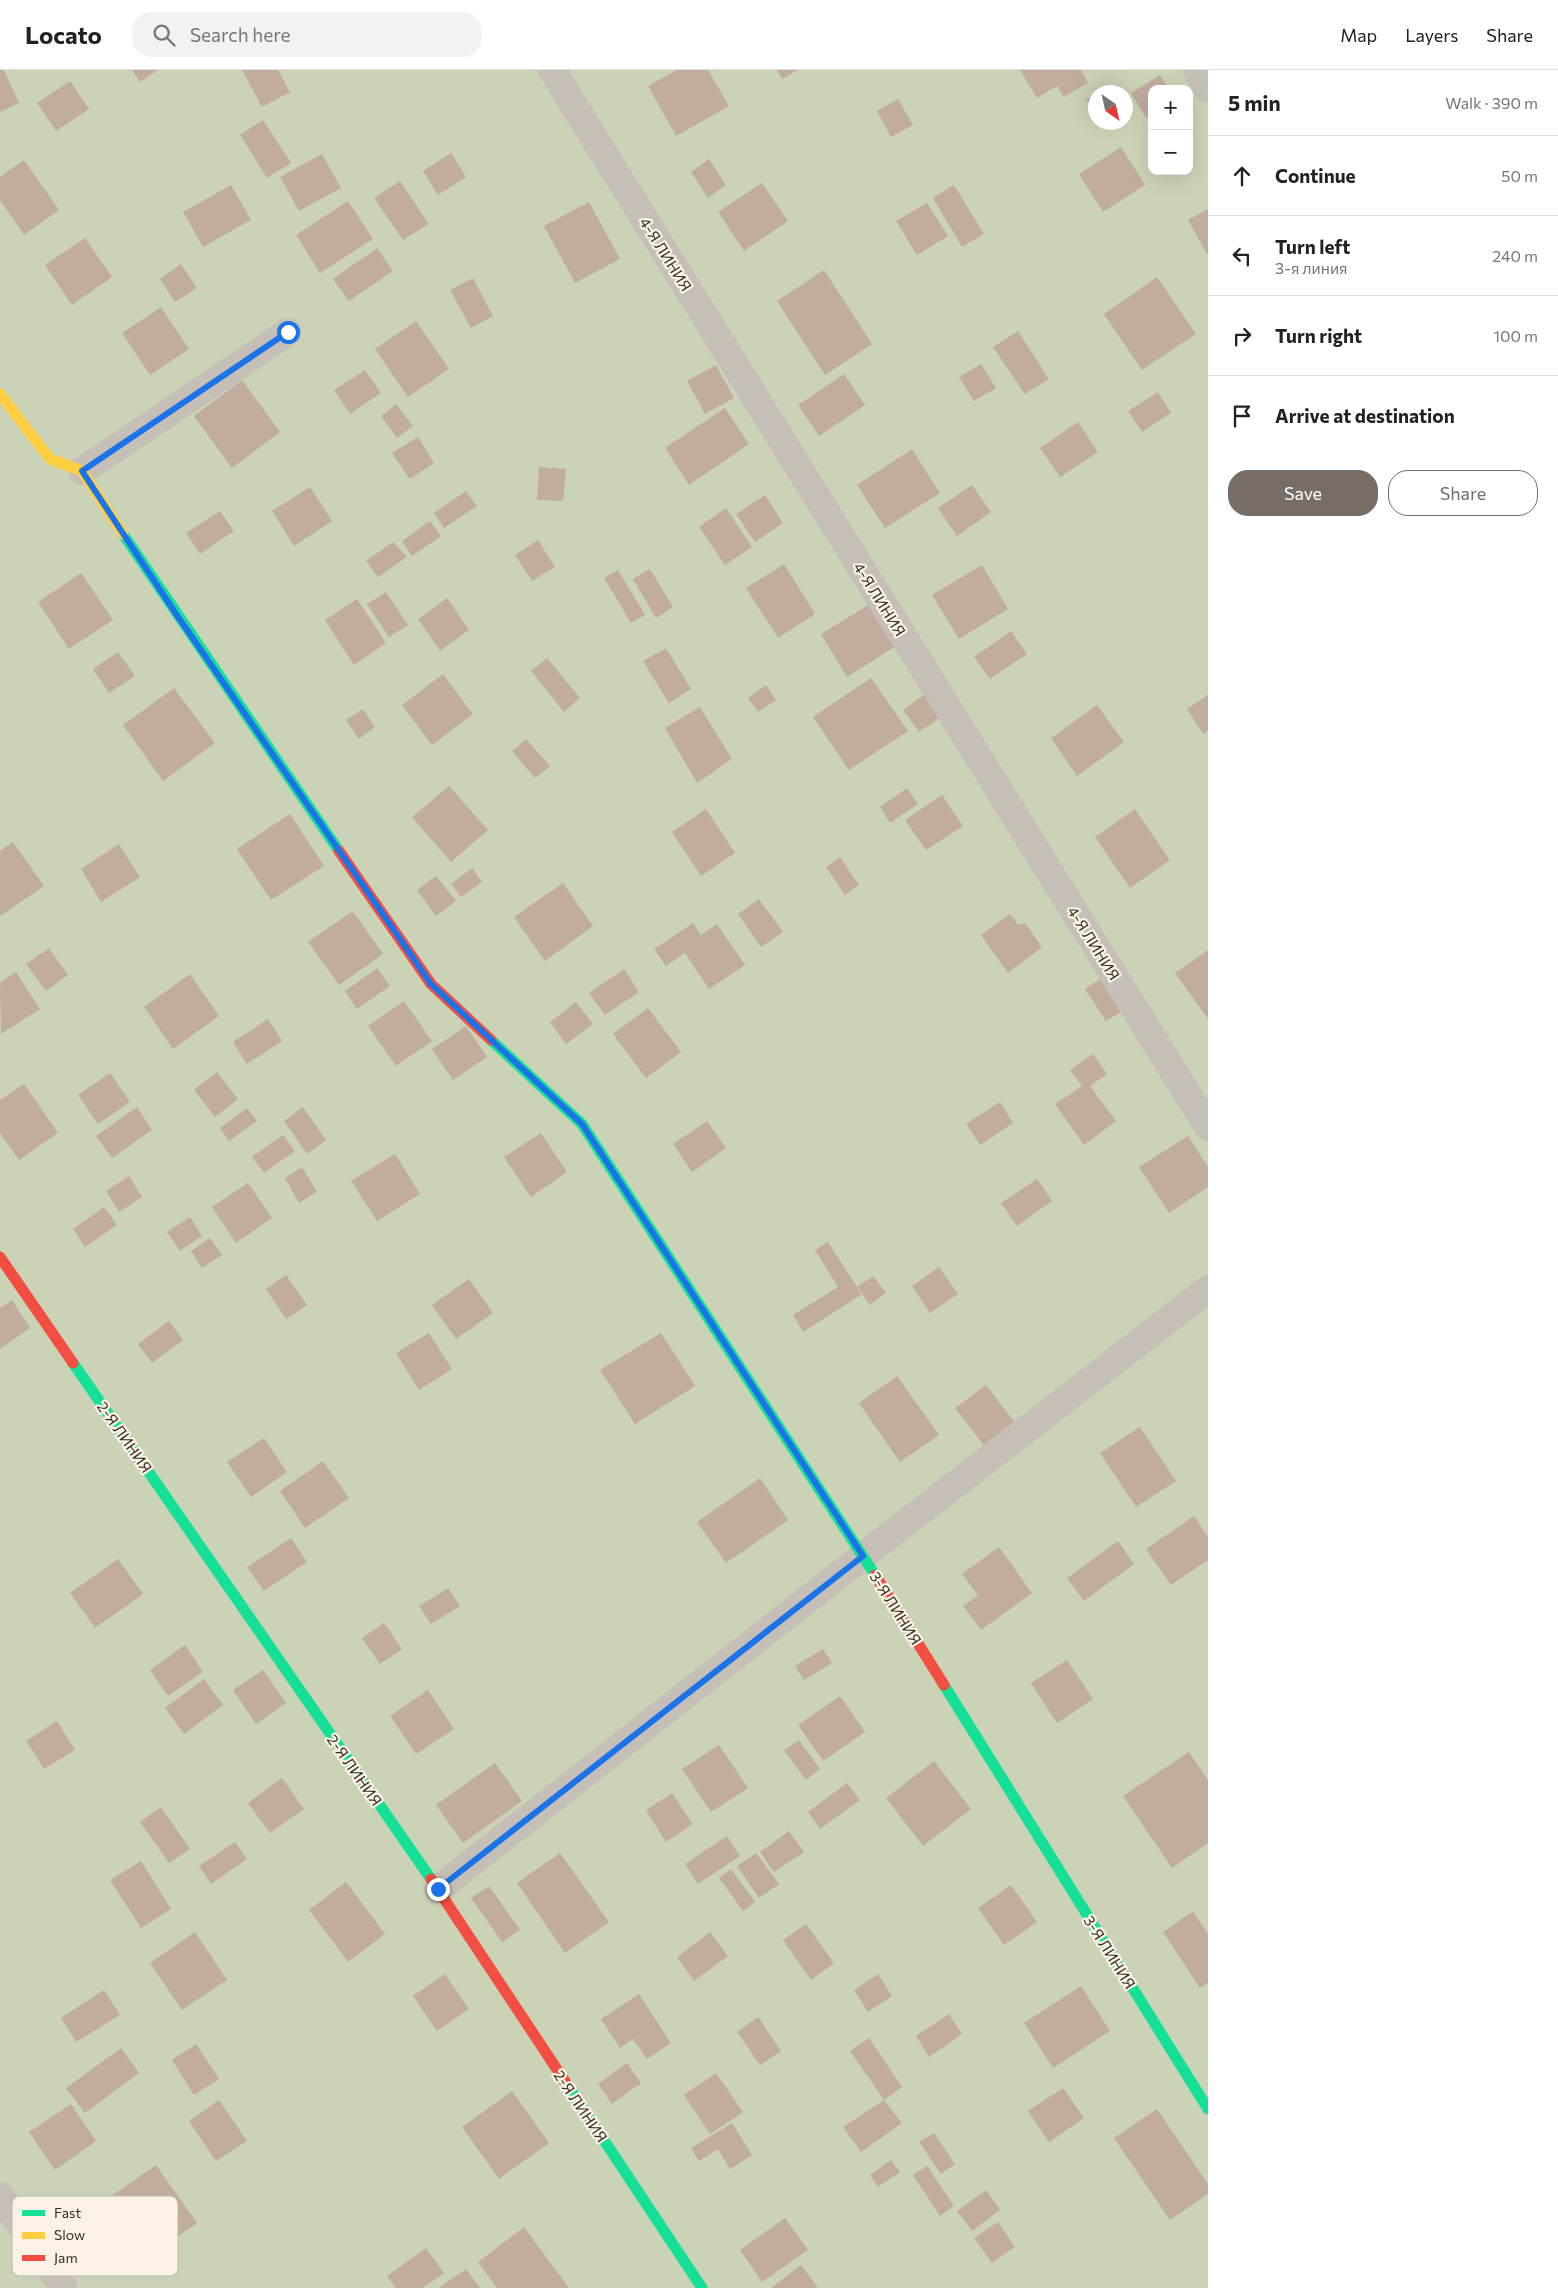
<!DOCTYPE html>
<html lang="en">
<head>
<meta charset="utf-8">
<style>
	body { margin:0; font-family:Commissioner,sans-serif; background:#f2f2f2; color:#222 }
	.controls { position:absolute; right:15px; top:15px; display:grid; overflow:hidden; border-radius:10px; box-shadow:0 5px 20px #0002 }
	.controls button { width:45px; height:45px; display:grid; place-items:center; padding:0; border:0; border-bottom:1px solid #e0e0e0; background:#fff; color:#222; font:25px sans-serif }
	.compass { position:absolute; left:1088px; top:15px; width:45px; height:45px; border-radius:50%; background:#fff; box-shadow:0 5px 20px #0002; rotate:146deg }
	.stop { position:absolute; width:15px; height:15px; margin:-11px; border:4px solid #1a73e8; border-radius:50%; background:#fff }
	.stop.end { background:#1a73e8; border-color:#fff; box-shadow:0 1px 5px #0008 }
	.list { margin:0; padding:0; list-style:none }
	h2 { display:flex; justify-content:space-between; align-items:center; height:65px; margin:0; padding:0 20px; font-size:21px }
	h2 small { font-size:16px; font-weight:400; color:#767676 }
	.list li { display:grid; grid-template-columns:32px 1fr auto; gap:15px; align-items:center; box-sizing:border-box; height:80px; padding:0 20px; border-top:1px solid #e0e0e0 }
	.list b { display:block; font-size:19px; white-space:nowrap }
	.list p { margin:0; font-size:16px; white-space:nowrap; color:#767676 }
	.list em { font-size:16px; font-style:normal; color:#767676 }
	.actions { display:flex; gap:10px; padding:15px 20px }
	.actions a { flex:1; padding:11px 0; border:1px solid #766d65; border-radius:20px; text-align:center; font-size:18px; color:#766d65 }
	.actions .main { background:#766d65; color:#fff }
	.icon { flex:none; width:28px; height:28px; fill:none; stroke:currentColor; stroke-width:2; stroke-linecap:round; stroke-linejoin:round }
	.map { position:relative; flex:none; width:1208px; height:2218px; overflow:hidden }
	header { display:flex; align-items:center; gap:30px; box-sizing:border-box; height:70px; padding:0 25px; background:#fff; border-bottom:1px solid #e0e0e0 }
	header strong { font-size:24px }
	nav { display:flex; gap:28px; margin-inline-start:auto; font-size:18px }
	.search { width:350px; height:45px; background:#f2f2f2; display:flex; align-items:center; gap:12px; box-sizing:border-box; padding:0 18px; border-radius:20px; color:#767676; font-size:19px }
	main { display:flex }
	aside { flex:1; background:#fff }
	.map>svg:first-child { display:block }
	.green { fill:#cbd3b6; fill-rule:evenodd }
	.building { fill:#c2ac9e }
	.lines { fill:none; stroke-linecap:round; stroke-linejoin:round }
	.street { stroke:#c6bfb7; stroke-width:28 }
	.fast { stroke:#16e098; stroke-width:11 }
	.slow { stroke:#ffcf43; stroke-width:11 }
	.jam { stroke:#f24e42; stroke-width:11 }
	.route { stroke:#1a73e8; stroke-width:6 }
	.labels { text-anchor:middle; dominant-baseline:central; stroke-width:4.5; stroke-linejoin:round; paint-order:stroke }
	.street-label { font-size:15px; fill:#362c25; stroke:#faf2e4 }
	.key { fill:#faf2e4; stroke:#bfb7ab; stroke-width:1 }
	.key-label { font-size:14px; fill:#362c25 }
</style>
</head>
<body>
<header>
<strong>Locato</strong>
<div class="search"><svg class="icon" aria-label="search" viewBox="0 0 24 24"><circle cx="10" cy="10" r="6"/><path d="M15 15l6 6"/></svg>Search here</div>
<nav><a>Map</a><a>Layers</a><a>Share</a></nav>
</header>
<main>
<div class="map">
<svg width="1208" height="2218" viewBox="0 0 1208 2218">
	<rect width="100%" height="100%" fill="#ede7dd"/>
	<path class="green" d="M 0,0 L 1197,0 L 1208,19 L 1208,2218 L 0,2218 ZM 1152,19 L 1189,19 L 1189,101 L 1152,101 ZM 1096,22 L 1126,22 L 1126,52 L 1096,52 Z"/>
	<path class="building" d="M 0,0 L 4,0 L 19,33 L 0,42 Z
		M 132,0 L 158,0 L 140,12 Z
		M 242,0 L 278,0 L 290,22 L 262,37 Z
		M 677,0 L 708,0 L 729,36 L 676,66 L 648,16 Z
		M 777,0 L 798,0 L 782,9 Z
		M 1020,0 L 1081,0 L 1088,13 L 1064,27 L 1057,16 L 1037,28 Z
		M 1160,5 L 1169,19 L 1152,19 L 1152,45 L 1146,48 L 1131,23 Z
		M 70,11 L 89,39 L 56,61 L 37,33 Z
		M 1096,24 L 1096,45 L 1086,30 Z
		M 898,29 L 913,55 L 891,67 L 877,41 Z
		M 263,50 L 291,93 L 267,108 L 240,65 Z
		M 1121,77 L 1145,115 L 1103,142 L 1079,104 Z
		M 451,83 L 466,107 L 438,125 L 423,101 Z
		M 322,84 L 341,118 L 299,141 L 280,107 Z
		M 709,89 L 726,115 L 708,128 L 691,102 Z
		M 24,90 L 59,140 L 24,165 L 0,130 L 0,107 Z
		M 400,111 L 429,154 L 403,170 L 374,128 Z
		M 762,113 L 788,151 L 744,181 L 718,142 Z
		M 231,115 L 251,150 L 203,177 L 183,142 Z
		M 954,115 L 984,164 L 962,177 L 933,128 Z
		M 348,131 L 373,169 L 320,203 L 296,165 Z
		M 589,132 L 620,189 L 575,213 L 544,156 Z
		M 927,133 L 948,166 L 917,185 L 896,151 Z
		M 1208,139 L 1208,183 L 1207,184 L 1188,150 Z
		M 85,168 L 112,207 L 72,235 L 45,195 Z
		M 377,178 L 393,201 L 349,231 L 333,209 Z
		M 181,194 L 197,218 L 175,232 L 160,209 Z
		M 824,200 L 872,274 L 825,305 L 777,231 Z
		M 1157,207 L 1196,264 L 1142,300 L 1104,244 Z
		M 473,208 L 493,246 L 471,258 L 450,220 Z
		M 161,237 L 189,279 L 150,305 L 122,263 Z
		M 416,251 L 449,299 L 408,327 L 375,279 Z
		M 1018,261 L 1049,309 L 1025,324 L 993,277 Z
		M 981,294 L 996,318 L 974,331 L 959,307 Z
		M 716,295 L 734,328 L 705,344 L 687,311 Z
		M 365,300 L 381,323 L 350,344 L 334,320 Z
		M 844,304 L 865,335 L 819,366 L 798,335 Z
		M 242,310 L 280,362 L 232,398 L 194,346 Z
		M 1158,322 L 1171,343 L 1142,362 L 1128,341 Z
		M 396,334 L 413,356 L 397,368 L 381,346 Z
		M 725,338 L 749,374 L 689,415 L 665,378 Z
		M 1078,352 L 1098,382 L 1060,407 L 1040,378 Z
		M 418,367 L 434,393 L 410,409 L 392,383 Z
		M 912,379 L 940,423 L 885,458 L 857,415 Z
		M 539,397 L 566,399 L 563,431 L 537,430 Z
		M 972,415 L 991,442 L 957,466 L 938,438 Z
		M 310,417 L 332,451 L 294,476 L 272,441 Z
		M 466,421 L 477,436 L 444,458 L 434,443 Z
		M 765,425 L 783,453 L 755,472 L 736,444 Z
		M 726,438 L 752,477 L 725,495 L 699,457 Z
		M 220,441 L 234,461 L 200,484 L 186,463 Z
		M 430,451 L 441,466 L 412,486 L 402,471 Z
		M 538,470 L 555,497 L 532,511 L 515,485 Z
		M 393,472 L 407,487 L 378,507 L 366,491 Z
		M 784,494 L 815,544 L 778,568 L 746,518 Z
		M 982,495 L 1008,539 L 959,569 L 932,525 Z
		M 650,499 L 673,537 L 656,548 L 633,509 Z
		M 618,500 L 645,545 L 631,553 L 604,508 Z
		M 81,503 L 113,550 L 69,579 L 38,532 Z
		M 386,522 L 408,555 L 389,567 L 367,534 Z
		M 447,528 L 469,560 L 440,581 L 418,549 Z
		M 357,529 L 386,573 L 354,595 L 325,550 Z
		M 870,534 L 896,576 L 847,607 L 821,564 Z
		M 1011,561 L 1027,584 L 990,609 L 974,587 Z
		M 666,578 L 691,619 L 669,633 L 643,591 Z
		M 118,582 L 135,606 L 109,623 L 93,599 Z
		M 547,588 L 580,628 L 564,642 L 531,601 Z
		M 443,604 L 473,644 L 432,675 L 402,635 Z
		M 871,608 L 908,661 L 849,700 L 813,647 Z
		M 766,615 L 776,630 L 758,642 L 748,628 Z
		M 174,618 L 215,673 L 163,711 L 123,655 Z
		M 925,624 L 941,647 L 919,662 L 903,640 Z
		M 1208,625 L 1208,661 L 1203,664 L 1187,639 Z
		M 1097,635 L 1124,672 L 1077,706 L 1051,668 Z
		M 700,637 L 732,689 L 697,713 L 665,658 Z
		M 363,639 L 375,657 L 359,669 L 346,650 Z
		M 526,669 L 550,696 L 535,708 L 512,681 Z
		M 449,716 L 488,760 L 451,792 L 412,747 Z
		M 907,718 L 918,734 L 890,753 L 880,737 Z
		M 942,725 L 963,756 L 926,780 L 905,750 Z
		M 706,739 L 735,783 L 701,806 L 672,762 Z
		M 1135,739 L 1170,790 L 1130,818 L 1095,767 Z
		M 290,744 L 324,796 L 271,830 L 237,779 Z
		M 13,772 L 44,816 L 0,846 L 0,781 Z
		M 119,774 L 140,807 L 101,832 L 81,799 Z
		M 840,787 L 859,815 L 845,825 L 826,797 Z
		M 472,798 L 482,812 L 461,827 L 451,814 Z
		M 436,806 L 456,831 L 436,846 L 417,820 Z
		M 563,813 L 593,856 L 545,891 L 514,847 Z
		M 759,829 L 783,862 L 761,877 L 738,844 Z
		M 353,841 L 383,884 L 339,915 L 308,872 Z
		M 1010,844 L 1018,855 L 1025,853 L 1042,877 L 1008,903 L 981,865 Z
		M 693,853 L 701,865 L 717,854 L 745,895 L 709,919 L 685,883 L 666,896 L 654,879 Z
		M 49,878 L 68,905 L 46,921 L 26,894 Z
		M 1208,880 L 1208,949 L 1175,903 Z
		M 377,898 L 390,916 L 357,939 L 345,921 Z
		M 624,899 L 639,922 L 605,945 L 589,923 Z
		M 16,902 L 40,939 L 1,964 L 0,913 Z
		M 190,904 L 219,946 L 173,979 L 144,937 Z
		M 1105,906 L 1126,939 L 1106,951 L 1085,919 Z
		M 404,931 L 432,971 L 396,996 L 368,956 Z
		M 576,932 L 593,954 L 566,974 L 550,952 Z
		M 648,938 L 681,982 L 646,1008 L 613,964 Z
		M 268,949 L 282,971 L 247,994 L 233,972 Z
		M 466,956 L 487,987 L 453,1010 L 432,979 Z
		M 1093,984 L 1107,1004 L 1090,1016 L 1116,1051 L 1084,1075 L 1055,1034 L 1082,1016 L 1070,1000 Z
		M 217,1002 L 238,1029 L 215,1047 L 194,1020 Z
		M 110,1003 L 130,1032 L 98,1054 L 78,1025 Z
		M 24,1014 L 58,1063 L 19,1090 L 0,1063 L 0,1030 Z
		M 1000,1032 L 1013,1053 L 980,1075 L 966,1054 Z
		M 137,1037 L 152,1060 L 112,1088 L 96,1066 Z
		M 303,1037 L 326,1070 L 307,1084 L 284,1051 Z
		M 247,1038 L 257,1051 L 229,1071 L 220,1058 Z
		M 707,1051 L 726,1078 L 692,1102 L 673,1074 Z
		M 541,1063 L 567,1102 L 531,1127 L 504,1087 Z
		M 283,1065 L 295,1081 L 264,1103 L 252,1087 Z
		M 1188,1066 L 1208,1097 L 1208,1117 L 1169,1143 L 1139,1097 Z
		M 395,1084 L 420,1124 L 377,1151 L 351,1111 Z
		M 302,1097 L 317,1122 L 299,1133 L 285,1108 Z
		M 129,1106 L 142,1127 L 119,1142 L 106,1121 Z
		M 1037,1109 L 1052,1131 L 1017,1156 L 1001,1133 Z
		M 248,1113 L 272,1148 L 236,1173 L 212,1137 Z
		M 104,1137 L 117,1155 L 85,1177 L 73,1159 Z
		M 190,1147 L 202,1166 L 180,1181 L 167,1162 Z
		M 210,1168 L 222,1185 L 202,1198 L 191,1181 Z
		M 828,1172 L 857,1217 L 873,1206 L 886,1223 L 870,1235 L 857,1217 L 861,1225 L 803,1262 L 793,1245 L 838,1217 L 815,1180 Z
		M 939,1197 L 958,1224 L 930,1243 L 912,1216 Z
		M 286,1205 L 307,1235 L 286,1249 L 266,1219 Z
		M 469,1209 L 493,1243 L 456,1269 L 432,1235 Z
		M 12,1230 L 30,1258 L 0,1279 L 0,1238 Z
		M 169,1251 L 183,1270 L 152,1293 L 138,1274 Z
		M 429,1263 L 452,1299 L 419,1320 L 396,1283 Z
		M 661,1263 L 695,1316 L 635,1354 L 600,1300 Z
		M 897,1306 L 939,1365 L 900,1392 L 859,1333 Z
		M 986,1315 L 1016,1354 L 986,1378 L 955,1338 Z
		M 1140,1357 L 1176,1411 L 1136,1437 L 1100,1383 Z
		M 264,1368 L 287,1402 L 251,1427 L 227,1392 Z
		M 323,1391 L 349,1428 L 305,1458 L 280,1421 Z
		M 760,1408 L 788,1450 L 726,1493 L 697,1452 Z
		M 1194,1446 L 1208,1467 L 1208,1490 L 1171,1515 L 1146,1479 Z
		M 291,1468 L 307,1492 L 264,1521 L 247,1497 Z
		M 1118,1471 L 1134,1494 L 1084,1531 L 1067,1508 Z
		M 999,1477 L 1032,1523 L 981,1560 L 963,1536 L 978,1525 L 962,1504 Z
		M 118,1489 L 143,1524 L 95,1558 L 70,1523 Z
		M 448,1518 L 460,1536 L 431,1554 L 419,1536 Z
		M 384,1553 L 402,1579 L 380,1594 L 362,1568 Z
		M 185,1575 L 203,1602 L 168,1626 L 150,1600 Z
		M 823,1579 L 832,1593 L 804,1610 L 795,1596 Z
		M 1067,1590 L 1093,1629 L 1057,1653 L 1031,1613 Z
		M 263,1600 L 286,1633 L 256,1654 L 233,1620 Z
		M 204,1609 L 223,1635 L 184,1664 L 165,1638 Z
		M 428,1620 L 454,1659 L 416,1684 L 390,1646 Z
		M 840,1626 L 865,1662 L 823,1691 L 798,1655 Z
		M 57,1651 L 75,1680 L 44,1699 L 26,1671 Z
		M 799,1670 L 820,1699 L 806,1710 L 784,1680 Z
		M 719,1675 L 748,1718 L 711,1742 L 682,1699 Z
		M 1189,1682 L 1208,1710 L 1208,1773 L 1172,1798 L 1123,1726 Z
		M 934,1691 L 971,1739 L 923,1776 L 886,1728 Z
		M 495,1693 L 522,1731 L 463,1773 L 436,1735 Z
		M 282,1708 L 304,1739 L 270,1763 L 248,1733 Z
		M 847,1713 L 860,1730 L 820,1759 L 808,1742 Z
		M 672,1723 L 693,1754 L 666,1772 L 646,1740 Z
		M 161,1737 L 190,1779 L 169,1793 L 140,1752 Z
		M 789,1761 L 804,1782 L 774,1802 L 760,1782 Z
		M 727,1766 L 740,1786 L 698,1814 L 685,1794 Z
		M 235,1772 L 247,1789 L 211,1814 L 199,1796 Z
		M 560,1783 L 609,1852 L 565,1883 L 517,1813 Z
		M 756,1783 L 779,1814 L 759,1828 L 737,1796 Z
		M 141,1791 L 171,1839 L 141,1858 L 110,1810 Z
		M 731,1799 L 755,1832 L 743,1841 L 719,1808 Z
		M 346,1812 L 385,1864 L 348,1892 L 309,1840 Z
		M 1011,1815 L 1037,1852 L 1004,1875 L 978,1838 Z
		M 489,1816 L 520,1860 L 502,1872 L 471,1828 Z
		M 1193,1841 L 1208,1864 L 1208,1913 L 1200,1918 L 1163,1862 Z
		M 806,1854 L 834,1893 L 811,1910 L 783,1870 Z
		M 195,1862 L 227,1910 L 182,1940 L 150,1893 Z
		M 710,1862 L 728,1886 L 694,1911 L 677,1887 Z
		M 445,1904 L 469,1939 L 437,1961 L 413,1926 Z
		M 878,1904 L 892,1926 L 868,1942 L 854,1920 Z
		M 1081,1916 L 1110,1961 L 1053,1998 L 1024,1953 Z
		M 104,1920 L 120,1945 L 76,1972 L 61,1948 Z
		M 639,1924 L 671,1973 L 647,1989 L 633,1969 L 620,1978 L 601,1949 Z
		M 949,1944 L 962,1964 L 929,1987 L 916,1966 Z
		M 758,1947 L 781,1981 L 760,1995 L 737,1962 Z
		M 869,1968 L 902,2017 L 884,2030 L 850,1981 Z
		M 196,1974 L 219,2009 L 194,2025 L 172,1990 Z
		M 121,1978 L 139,2003 L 85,2043 L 66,2018 Z
		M 627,1993 L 641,2013 L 612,2034 L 598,2014 Z
		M 716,2003 L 743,2042 L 710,2064 L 684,2025 Z
		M 1063,2018 L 1084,2048 L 1049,2072 L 1028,2041 Z
		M 512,2021 L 549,2073 L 499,2109 L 462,2057 Z
		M 219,2030 L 247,2071 L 216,2091 L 189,2051 Z
		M 884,2030 L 902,2053 L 861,2082 L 843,2057 Z
		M 71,2034 L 96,2071 L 55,2100 L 29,2062 Z
		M 1157,2039 L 1208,2114 L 1208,2124 L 1170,2150 L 1114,2068 Z
		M 732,2053 L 752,2085 L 730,2099 L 718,2079 L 699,2091 L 691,2078 Z
		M 934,2063 L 955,2094 L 941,2104 L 919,2072 Z
		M 891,2090 L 900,2102 L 878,2117 L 870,2105 Z
		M 156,2095 L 197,2153 L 133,2198 L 91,2140 Z
		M 927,2096 L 954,2136 L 940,2146 L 913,2105 Z
		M 986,2120 L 1000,2140 L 972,2161 L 957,2141 Z
		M 785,2148 L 808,2180 L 762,2212 L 740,2180 Z
		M 998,2152 L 1015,2177 L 992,2193 L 974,2168 Z
		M 524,2157 L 569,2218 L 497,2218 L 478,2192 Z
		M 426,2178 L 444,2203 L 423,2218 L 396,2218 L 387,2206 Z
		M 801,2195 L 818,2218 L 771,2218 Z
		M 466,2199 L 480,2218 L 439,2218 Z"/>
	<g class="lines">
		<path class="street" d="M 552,0 L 1208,1057
			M 1197,0 L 1208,19
			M 82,401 L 288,262
			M 438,1819 L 863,1486 L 1208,1219
			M 0,2126 L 64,2218"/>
		<path class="fast" d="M 123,464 L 339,781
			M 491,970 L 582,1054 L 875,1505
			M 73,1293 L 431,1809
			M 944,1615 L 1208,2039
			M 568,2016 L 702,2218"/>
		<path class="slow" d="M 0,324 L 50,389 L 82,401 L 123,464"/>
		<path class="jam" d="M 339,781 L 431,914 L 491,970
			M 0,1187 L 73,1293
			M 875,1505 L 944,1615
			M 431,1809 L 568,2016"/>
	</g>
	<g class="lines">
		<path class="route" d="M 288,262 L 82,401 L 174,541 L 431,914 L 582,1054 L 863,1486 L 438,1819"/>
	</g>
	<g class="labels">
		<g class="street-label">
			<text transform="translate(666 184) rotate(58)">4-Я ЛИНИЯ</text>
			<text transform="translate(880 529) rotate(58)">4-Я ЛИНИЯ</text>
			<text transform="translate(1094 873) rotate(58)">4-Я ЛИНИЯ</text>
			<text transform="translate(125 1367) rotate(55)">2-Я ЛИНИЯ</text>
			<text transform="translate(896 1538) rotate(58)">3-Я ЛИНИЯ</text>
			<text transform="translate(355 1700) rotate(55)">2-Я ЛИНИЯ</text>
			<text transform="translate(1110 1882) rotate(58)">3-Я ЛИНИЯ</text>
			<text transform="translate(581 2036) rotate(56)">2-Я ЛИНИЯ</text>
		</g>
	</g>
	<rect x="12" y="2126" width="166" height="80" rx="8" class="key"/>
	<rect x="22" y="2140" width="23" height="6" fill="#16e098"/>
	<rect x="22" y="2162" width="23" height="7" fill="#ffcf43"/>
	<rect x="22" y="2185" width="23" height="6" fill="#f24e42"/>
	<g class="key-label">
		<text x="54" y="2148">Fast</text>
		<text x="54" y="2170">Slow</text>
		<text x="54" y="2193">Jam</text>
	</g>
</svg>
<div class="controls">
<button>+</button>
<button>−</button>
</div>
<svg class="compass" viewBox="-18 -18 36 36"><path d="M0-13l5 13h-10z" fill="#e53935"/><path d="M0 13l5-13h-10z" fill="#767676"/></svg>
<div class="stop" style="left:288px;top:262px"></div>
<div class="stop end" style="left:438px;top:1819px"></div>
</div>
<aside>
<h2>5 min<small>Walk · 390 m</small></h2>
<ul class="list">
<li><svg class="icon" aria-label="ahead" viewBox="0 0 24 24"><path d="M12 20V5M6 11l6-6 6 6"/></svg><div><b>Continue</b></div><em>50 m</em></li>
<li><svg class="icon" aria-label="left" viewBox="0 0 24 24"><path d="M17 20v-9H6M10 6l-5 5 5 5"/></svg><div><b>Turn left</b><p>3-я линия</p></div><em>240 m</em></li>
<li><svg class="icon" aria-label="right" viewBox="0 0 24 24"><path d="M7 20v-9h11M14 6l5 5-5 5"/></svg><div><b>Turn right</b></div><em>100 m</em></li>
<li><svg class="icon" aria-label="arrive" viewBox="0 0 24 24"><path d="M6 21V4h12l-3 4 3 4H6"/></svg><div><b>Arrive at destination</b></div></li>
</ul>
<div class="actions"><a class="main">Save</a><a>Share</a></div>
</aside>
</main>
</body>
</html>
